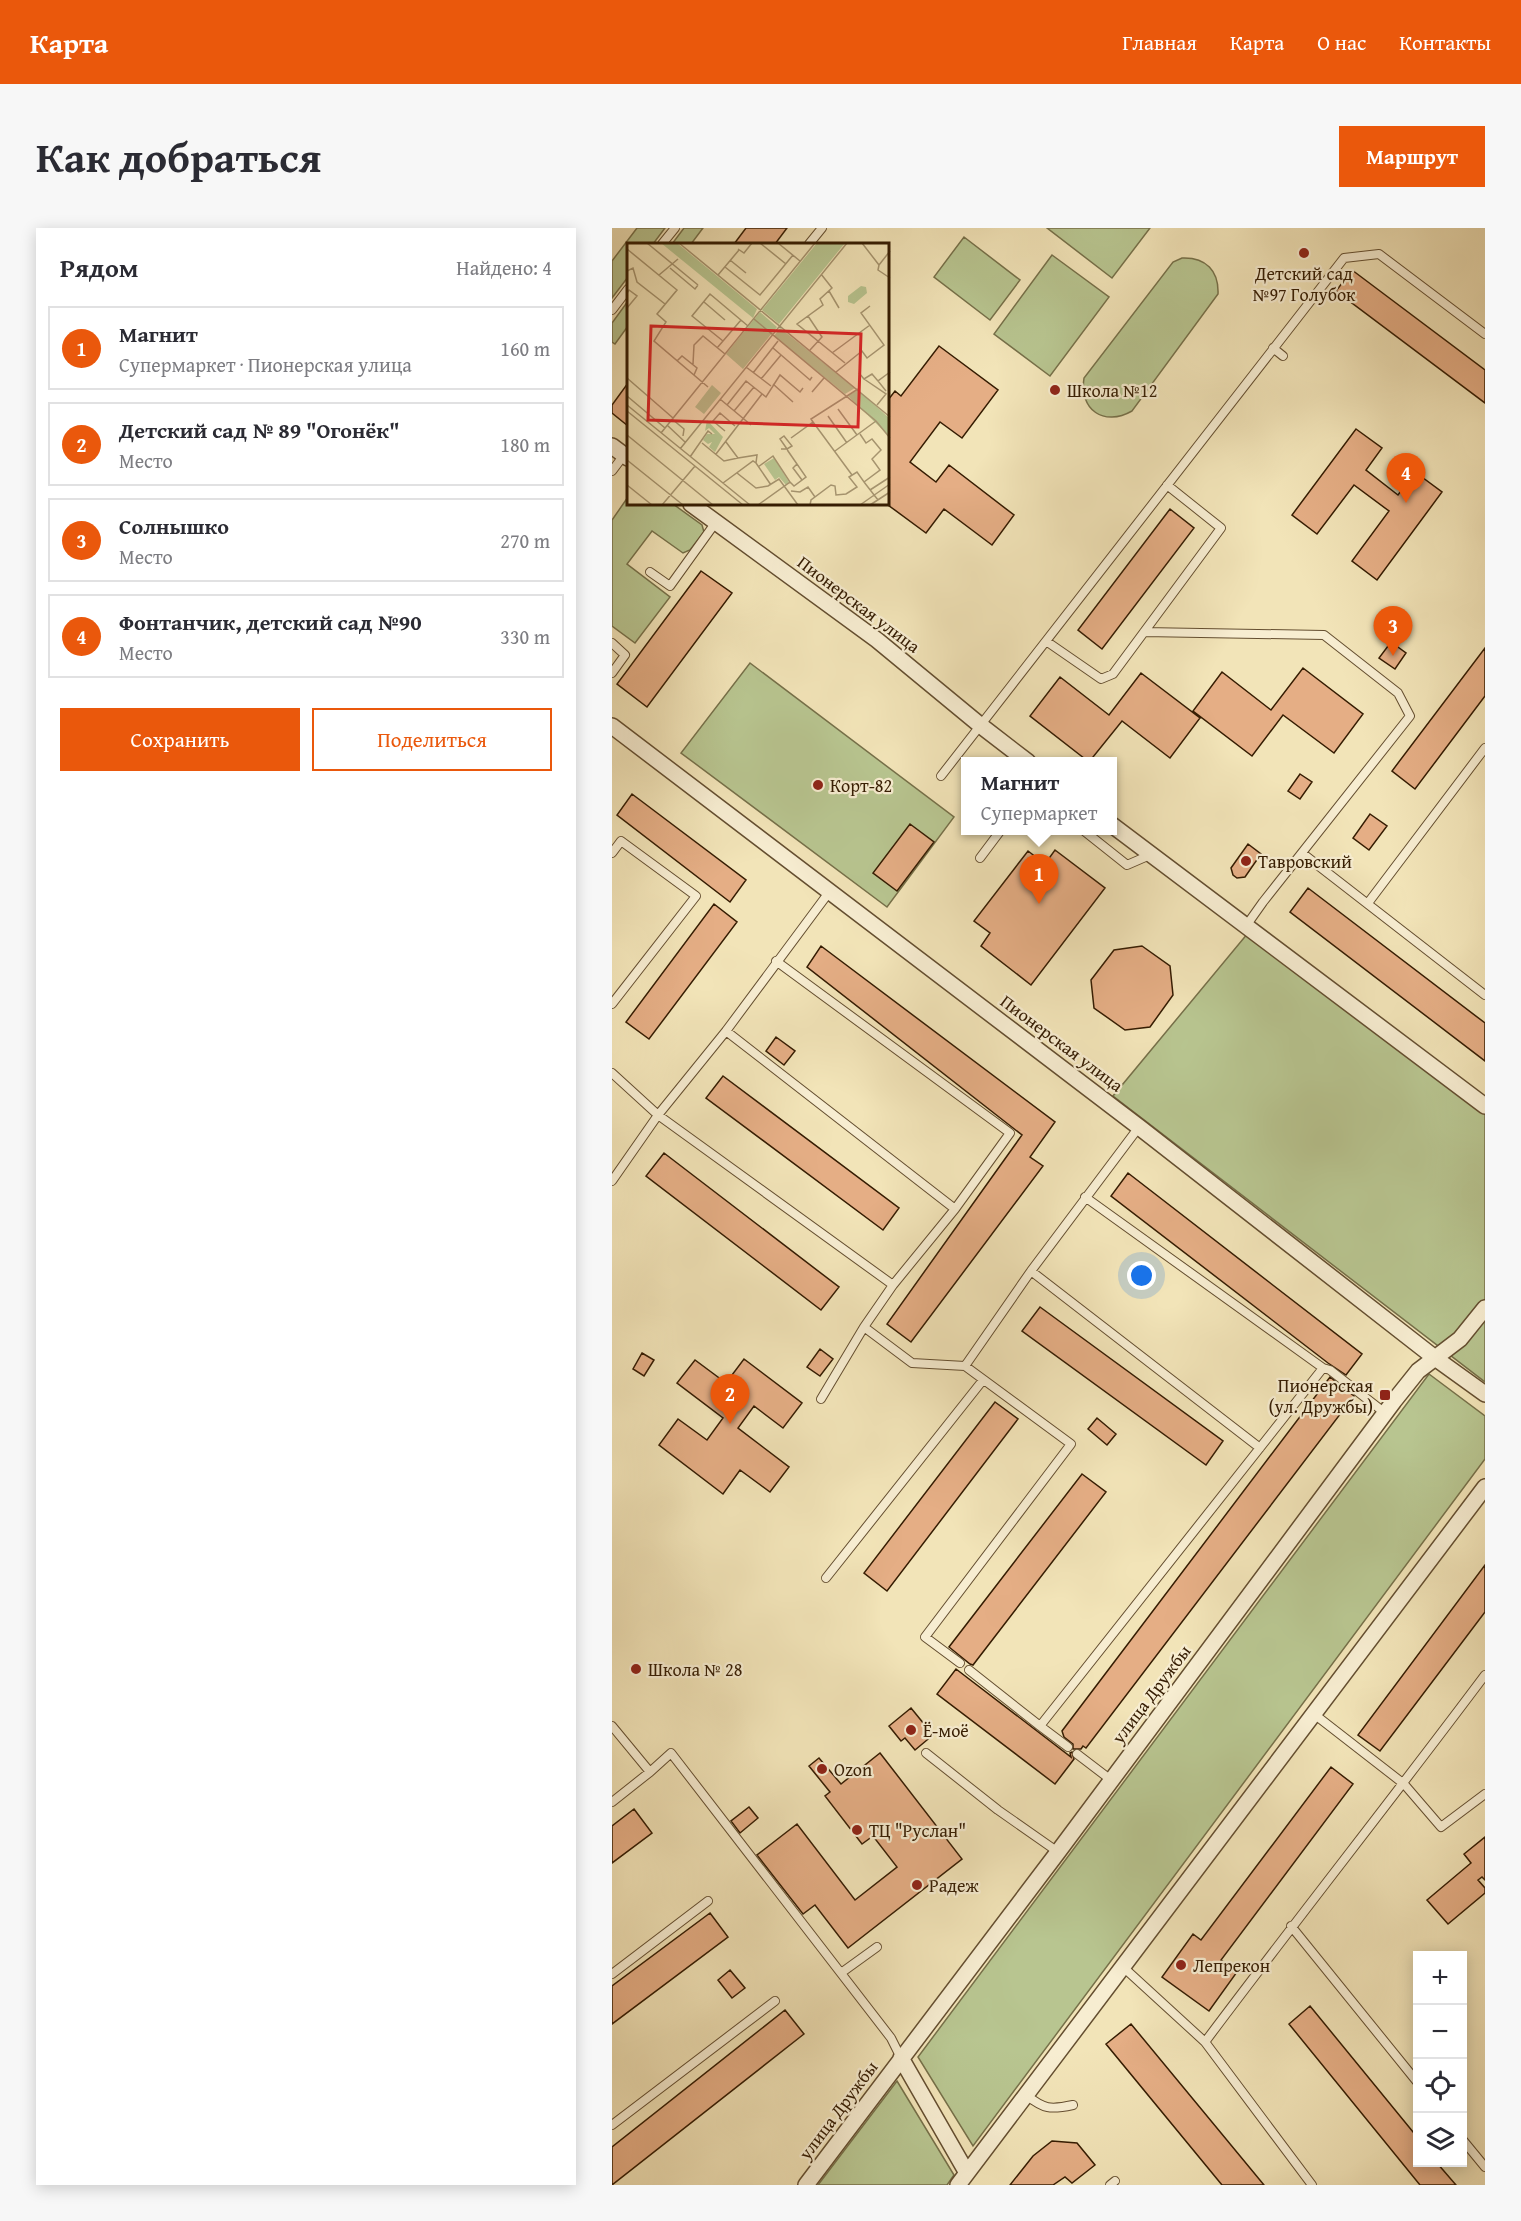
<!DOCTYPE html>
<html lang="ru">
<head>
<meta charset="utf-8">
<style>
	body { margin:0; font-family:"Gentium Book Plus",serif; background:#f7f7f7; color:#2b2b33 }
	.controls { position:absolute; right:18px; bottom:18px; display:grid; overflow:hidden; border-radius:0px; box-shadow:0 3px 15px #0003 }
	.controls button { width:54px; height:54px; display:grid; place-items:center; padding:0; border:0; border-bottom:2px solid #e1e1e2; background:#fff; color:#2b2b33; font:30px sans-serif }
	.you { position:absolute; left:530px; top:1048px; width:21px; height:21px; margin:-15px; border:4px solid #fff; border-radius:50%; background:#1a73e8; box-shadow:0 0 0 9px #1a73e833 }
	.badge { display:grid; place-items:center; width:39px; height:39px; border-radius:50%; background:#ea580c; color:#fff; font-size:20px; font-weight:700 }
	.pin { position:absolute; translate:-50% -50px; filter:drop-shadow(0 2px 3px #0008) }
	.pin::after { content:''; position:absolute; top:32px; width:21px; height:18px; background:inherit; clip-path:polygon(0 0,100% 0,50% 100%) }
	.popup { position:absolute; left:349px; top:529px; width:156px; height:78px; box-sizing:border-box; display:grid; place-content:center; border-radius:0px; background:#fff; filter:drop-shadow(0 2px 4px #0005); font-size:20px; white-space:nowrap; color:#7c7c81 }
	.popup b { font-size:22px; color:#2b2b33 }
	.popup::after { content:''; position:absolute; left:50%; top:100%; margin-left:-12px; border:12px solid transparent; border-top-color:#fff }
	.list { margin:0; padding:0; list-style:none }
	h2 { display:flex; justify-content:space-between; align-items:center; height:78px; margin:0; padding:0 24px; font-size:26px }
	h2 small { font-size:20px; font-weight:400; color:#7c7c81 }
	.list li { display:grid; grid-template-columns:39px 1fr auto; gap:18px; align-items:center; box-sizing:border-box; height:84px; margin:0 12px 12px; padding:0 12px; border:2px solid #e1e1e2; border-radius:0px }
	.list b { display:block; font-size:22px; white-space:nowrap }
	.list p { margin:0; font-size:20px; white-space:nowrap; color:#7c7c81 }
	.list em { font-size:20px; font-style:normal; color:#7c7c81 }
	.actions { display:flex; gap:12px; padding:18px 24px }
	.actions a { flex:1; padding:14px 0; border:2px solid #ea580c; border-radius:0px; text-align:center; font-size:21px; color:#ea580c }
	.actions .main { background:#ea580c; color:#fff }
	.icon { flex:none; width:33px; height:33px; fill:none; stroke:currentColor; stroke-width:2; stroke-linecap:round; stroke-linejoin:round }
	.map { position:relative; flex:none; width:873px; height:1957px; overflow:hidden; border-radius:0px }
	header { display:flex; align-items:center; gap:36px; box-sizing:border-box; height:84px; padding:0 30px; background:#ea580c; color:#fff }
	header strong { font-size:28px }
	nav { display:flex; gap:33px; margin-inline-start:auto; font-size:21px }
	.intro { display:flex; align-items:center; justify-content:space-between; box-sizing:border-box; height:144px; padding:0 36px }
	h1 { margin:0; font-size:42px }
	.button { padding:15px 27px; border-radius:0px; background:#ea580c; color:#fff; font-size:21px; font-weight:700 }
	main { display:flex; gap:36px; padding:0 36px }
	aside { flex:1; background:#fff; border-radius:0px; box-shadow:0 3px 15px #0003 }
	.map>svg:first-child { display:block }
	.green { fill:#b8c590; stroke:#767049; stroke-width:1.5 }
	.building { fill:#e5ae85; stroke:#351c02; stroke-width:1.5 }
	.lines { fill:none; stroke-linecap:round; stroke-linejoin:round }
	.service-casing { stroke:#644e30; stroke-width:10 }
	.minor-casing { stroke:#644e30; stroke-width:18 }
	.service { stroke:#f7edd1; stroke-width:8 }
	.minor { stroke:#f7edd1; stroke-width:15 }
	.poi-dot { fill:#8f2418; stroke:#f7edd1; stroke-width:2 }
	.labels { text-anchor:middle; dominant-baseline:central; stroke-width:4.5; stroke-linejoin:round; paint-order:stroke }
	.poi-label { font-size:18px; fill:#351c02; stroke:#f7edd1; text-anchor:start }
	.street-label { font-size:18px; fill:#351c02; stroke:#f7edd1 }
	.inset-road { fill:none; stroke:#a6946f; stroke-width:1.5 }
	.view { fill:#d62828; fill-opacity:0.15; stroke:#d62828; stroke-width:3 }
	.inset-edge { fill:none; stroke:#351c02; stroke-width:3 }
</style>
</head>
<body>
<header>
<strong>Карта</strong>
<nav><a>Главная</a><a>Карта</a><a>О нас</a><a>Контакты</a></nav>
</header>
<div class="intro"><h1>Как добраться</h1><a class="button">Маршрут</a></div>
<main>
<aside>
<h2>Рядом<small>Найдено: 4</small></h2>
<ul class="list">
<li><span class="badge">1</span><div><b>Магнит</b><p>Супермаркет · Пионерская улица</p></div><em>160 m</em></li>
<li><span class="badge">2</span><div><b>Детский сад № 89 &quot;Огонёк&quot;</b><p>Место</p></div><em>180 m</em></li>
<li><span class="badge">3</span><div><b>Солнышко</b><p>Место</p></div><em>270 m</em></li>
<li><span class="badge">4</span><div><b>Фонтанчик, детский сад №90</b><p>Место</p></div><em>330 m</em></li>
</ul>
<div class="actions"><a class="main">Сохранить</a><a>Поделиться</a></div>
</aside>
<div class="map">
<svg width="873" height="1957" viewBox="0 0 873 1957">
	<rect width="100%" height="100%" fill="#f2e4b8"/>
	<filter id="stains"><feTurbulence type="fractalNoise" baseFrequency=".00333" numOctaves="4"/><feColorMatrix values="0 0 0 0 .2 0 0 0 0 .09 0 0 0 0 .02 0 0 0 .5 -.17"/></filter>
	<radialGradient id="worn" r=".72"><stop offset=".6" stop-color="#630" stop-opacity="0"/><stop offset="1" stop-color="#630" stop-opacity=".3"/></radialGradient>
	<path class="green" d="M 25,0 L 53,0 L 41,16 L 16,16 L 16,49 L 0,70 L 0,33 Z
		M 72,0 L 91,0 L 79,16 L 60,16 Z
		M 435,0 L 538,0 L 500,50 Z
		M 352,9 L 408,52 L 378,92 L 322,49 Z
		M 440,27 L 497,69 L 438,148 L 382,106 Z
		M 570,30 C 594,29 607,43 606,66 L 520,183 C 492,199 467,182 472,150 L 561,34 Z
		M 16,73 L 16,98 L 3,116 L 0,114 L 0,95 Z
		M 16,269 L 16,276 L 61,276 L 90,297 L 92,304 L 78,322 L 71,325 L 40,303 L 15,336 L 58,369 L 23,415 L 0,398 L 0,292 Z
		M 138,435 L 342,589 L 275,679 L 69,525 Z
		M 636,705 L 873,884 L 873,1154 L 501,868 Z
		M 817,1146 L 873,1188 L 873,1231 L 361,1918 L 306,1829 Z
		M 285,1853 L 342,1947 L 335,1957 L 206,1957 Z"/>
	<path class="building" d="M 134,0 L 175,0 L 163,16 L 122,16 Z
		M 740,42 L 873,142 L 873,175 L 724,63 Z
		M 327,118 L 386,162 L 350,210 L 328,194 L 298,234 L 324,254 L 337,237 L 402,287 L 380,317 L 332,281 L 314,305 L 276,277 L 276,172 L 283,163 L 289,168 Z
		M 16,155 L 16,198 L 0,185 L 0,177 Z
		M 744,201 L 770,220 L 754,242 L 786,267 L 803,244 L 830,264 L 765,352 L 740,333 L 777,283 L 742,257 L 705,306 L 680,287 Z
		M 558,281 L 582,300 L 490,421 L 466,402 Z
		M 89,343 L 120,365 L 35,479 L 5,456 Z
		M 779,414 L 794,425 L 783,441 L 767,430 Z
		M 873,420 L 873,468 L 803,561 L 780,543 Z
		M 691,440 L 751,486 L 722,525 L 671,487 L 640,528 L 581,483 L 610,444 L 659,482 Z
		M 529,445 L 588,490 L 558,530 L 510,493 L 477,534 L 418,488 L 448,449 L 497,487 Z
		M 688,546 L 700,554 L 688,571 L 676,563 Z
		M 20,566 L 134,652 L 118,674 L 5,587 Z
		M 758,586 L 775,598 L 757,622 L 741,610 Z
		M 298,596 L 322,614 L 285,663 L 261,645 Z
		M 636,616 L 649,626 L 633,649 L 625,650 L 621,647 L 619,640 Z
		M 443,622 L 493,660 L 419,757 L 369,718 L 378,705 L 362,693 L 416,623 L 433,636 Z
		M 696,660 L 873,795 L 873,833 L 678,684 Z
		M 102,676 L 125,694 L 37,811 L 14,794 Z
		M 209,718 L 443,894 L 418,929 L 431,938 L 299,1114 L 275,1096 L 410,907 L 195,739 Z
		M 530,718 L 558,738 L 561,767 L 538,799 L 513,802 L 482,780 L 479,752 L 502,722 Z
		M 164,809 L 183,823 L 172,837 L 154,823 Z
		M 111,848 L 287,980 L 271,1002 L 94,870 Z
		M 52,925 L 227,1059 L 209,1082 L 34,948 Z
		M 516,945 L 750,1126 L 734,1147 L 716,1135 L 499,968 Z
		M 428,1079 L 611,1213 L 594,1237 L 410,1103 Z
		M 208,1121 L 221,1131 L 208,1148 L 195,1139 Z
		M 30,1125 L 42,1132 L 32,1148 L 21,1141 Z
		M 132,1131 L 190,1175 L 171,1200 L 142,1178 L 126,1200 L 177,1239 L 158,1264 L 128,1242 L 111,1266 L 47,1217 L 66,1191 L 95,1212 L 111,1190 L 65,1155 L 83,1132 L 114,1155 Z
		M 718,1149 L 742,1168 L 474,1520 L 471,1518 L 469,1521 L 461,1521 L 461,1516 L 452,1509 L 450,1503 Z
		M 383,1174 L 406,1191 L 275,1363 L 252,1345 Z
		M 485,1190 L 504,1206 L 495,1217 L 476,1201 Z
		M 470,1246 L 494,1264 L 361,1437 L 358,1436 L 337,1419 Z
		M 873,1337 L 873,1384 L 768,1523 L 746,1507 Z
		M 344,1441 L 459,1529 L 458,1525 L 460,1524 L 462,1531 L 443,1556 L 325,1466 Z
		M 299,1480 L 321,1507 L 303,1522 L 293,1510 L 289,1513 L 277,1498 Z
		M 268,1525 L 350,1631 L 236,1720 L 203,1677 L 191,1686 L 145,1627 L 185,1596 L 243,1672 L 285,1639 L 261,1608 L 250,1616 L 213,1568 L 218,1564 L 197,1538 L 207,1530 L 229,1556 Z
		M 719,1539 L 741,1556 L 609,1732 L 625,1744 L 597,1783 L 550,1749 L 581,1706 L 589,1712 Z
		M 137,1579 L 146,1590 L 128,1605 L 119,1593 Z
		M 22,1581 L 40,1605 L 0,1635 L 0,1598 Z
		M 873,1609 L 873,1652 L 870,1649 L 866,1652 L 873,1660 L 873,1665 L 836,1696 L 815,1672 L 859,1635 L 852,1626 Z
		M 98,1685 L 116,1709 L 0,1796 L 0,1758 Z
		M 118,1742 L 133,1760 L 120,1770 L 106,1752 Z
		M 698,1778 L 806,1910 L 806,1935 L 825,1935 L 844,1957 L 808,1957 L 677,1796 Z
		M 173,1782 L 192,1806 L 0,1957 L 0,1919 Z
		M 519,1796 L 652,1957 L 610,1957 L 494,1816 Z
		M 440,1913 L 465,1915 L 483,1937 L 460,1955 L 453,1949 L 441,1957 L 398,1957 L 421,1928 Z"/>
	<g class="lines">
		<g class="service-casing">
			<path id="service" d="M 50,16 L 63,0
				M 197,16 L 210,0
				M 0,82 L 16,61
				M 661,120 L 671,128
				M 0,243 L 12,227
				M 38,344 L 58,358 L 104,294
				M 532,404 L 712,407 L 786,465 L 798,488 L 651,674 L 634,698
				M 434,413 L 489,451 L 501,446 L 609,300 L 555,257
				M 0,415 L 13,427 L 0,445
				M 329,548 L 732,30 L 767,26 L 873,106
				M 471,602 L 515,637 L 538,627
				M 0,625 L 9,613 L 84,668 L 0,776
				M 690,625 L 873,767
				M 368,630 L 389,602
				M 756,675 L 873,520
				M 164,733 L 398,905 L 343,981 L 281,1057 L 252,1099 L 300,1135 L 353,1138 L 459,1216 L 313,1409 L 348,1435
				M 114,803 L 343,981
				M 0,845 L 46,887 L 281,1057
				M 0,953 L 46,887 L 114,803 L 218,663
				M 473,969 L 711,1140 L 718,1142 L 773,1185
				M 419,1043 L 648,1220
				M 353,1138 L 419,1043 L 527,899
				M 209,1171 L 252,1099
				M 214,1350 L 371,1152
				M 357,1442 L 428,1498
				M 702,1486 L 792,1556 L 829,1599 L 873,1566
				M 0,1498 L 38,1544 L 59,1525 L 279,1810 L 289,1830
				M 456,1519 L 428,1498 L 711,1140
				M 314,1525 L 386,1582 L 446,1624
				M 465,1526 L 499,1552
				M 0,1574 L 38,1544
				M 679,1698 L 806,1855
				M 510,1738 L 593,1814 L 700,1957
				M 229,1745 L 265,1719
				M 0,1746 L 96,1673
				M 593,1814 C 685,1691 781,1570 873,1447
				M 414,1867 C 432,1881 438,1882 461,1877
				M 0,1897 L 163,1773
				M 850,1911 L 873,1939
				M 498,1957 L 503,1953"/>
		</g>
		<g class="minor-casing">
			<path id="minor" d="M 0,218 L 16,230
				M 79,276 L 265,412 L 368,497 L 416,534
				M 0,498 L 527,899 L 823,1130 L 873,1166
				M 500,597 L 873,878
				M 289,1830 L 355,1945
				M 194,1957 L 446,1624 L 782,1173 L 806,1143 L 848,1111 L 873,1080
				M 346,1957 L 873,1259"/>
		</g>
		<use href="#service" class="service"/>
		<use href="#minor" class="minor"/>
	</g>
	<g class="poi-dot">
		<circle cx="692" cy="25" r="6"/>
		<circle cx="443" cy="162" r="6"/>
		<circle cx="206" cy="557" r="6"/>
		<circle cx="634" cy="633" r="6"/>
		<rect x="767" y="1161" width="12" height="12" rx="3"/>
		<circle cx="24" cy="1441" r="6"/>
		<circle cx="299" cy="1502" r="6"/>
		<circle cx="210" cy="1541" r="6"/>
		<circle cx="245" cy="1602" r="6"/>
		<circle cx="305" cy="1657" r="6"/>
		<circle cx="569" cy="1737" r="6"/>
	</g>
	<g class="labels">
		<g class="poi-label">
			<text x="692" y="45" text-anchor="middle">Детский сад<tspan x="692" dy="21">№97 Голубок</tspan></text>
			<text x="455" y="162">Школа №12</text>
			<text x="218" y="557">Корт-82</text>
			<text x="646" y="633">Тавровский</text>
			<text x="761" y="1157" text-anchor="end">Пионерская<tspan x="761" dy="21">(ул. Дружбы)</tspan></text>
			<text x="36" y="1441">Школа № 28</text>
			<text x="311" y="1502">Ё-моё</text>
			<text x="222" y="1541">Ozon</text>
			<text x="257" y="1602">ТЦ "Руслан"</text>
			<text x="317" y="1657">Радеж</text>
			<text x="581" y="1737">Лепрекон</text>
		</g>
		<g class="street-label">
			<text transform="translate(247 376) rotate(37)">Пионерская улица</text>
			<text transform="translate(450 815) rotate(37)">Пионерская улица</text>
			<text transform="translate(539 1466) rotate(-53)">улица Дружбы</text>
			<text transform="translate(226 1882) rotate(-53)">улица Дружбы</text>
		</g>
	</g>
	<g transform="translate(15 15)">
		<rect width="262" height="262" fill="#f2e4b8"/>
		<path d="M 34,0 L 50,0 L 130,66 L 126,75 ZM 190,0 L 218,0 L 152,81 L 135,67 ZM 234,43 L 239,44 L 240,50 L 227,61 L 221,59 L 221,53 ZM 133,69 L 150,84 L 116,126 L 99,111 ZM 153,85 L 228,145 L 218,151 L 147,93 ZM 85,142 L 94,150 L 77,171 L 68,164 ZM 231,147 L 262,175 L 262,193 L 221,153 ZM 80,177 L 96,194 L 88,209 L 82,204 L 85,199 L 81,201 L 76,197 L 80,191 L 88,191 L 82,185 L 78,188 ZM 147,215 L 162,239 L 159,242 L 152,234 L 148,237 L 137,221 Z" fill="#b8c590"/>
		<path class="inset-road" d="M 20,0 L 71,42M 52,0 L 263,174M 133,0 L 159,21M 151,0 L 173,18M 235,0 L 252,22 L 263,8M 0,6 L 50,47 L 30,71 L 39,79 L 27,98 L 81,144M 111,6 L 117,10 L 125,0M 103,17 L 119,30M 252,22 L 251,27 L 263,35M 98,24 L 133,52 L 166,12M 43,25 L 68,46 L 71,42M 0,28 L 6,25 L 10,39 L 38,61M 194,31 L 205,45 L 193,56 L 196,62 L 170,81 L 218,120M 32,32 L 51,16M 91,32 L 112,7M 202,48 L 212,65M 0,50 L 2,47 L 10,53 L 0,65M 77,59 L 98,77M 181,73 L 195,94 L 183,107M 127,76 L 249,178 L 263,195M 96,98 L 65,73 L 83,51 L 121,83M 90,105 L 114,77M 146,105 L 183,137 L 185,134M 205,110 L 243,82M 50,118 L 55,113 L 70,125 L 67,132M 66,121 L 67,102 L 76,93 L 98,111M 119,124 L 144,143M 209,129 L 235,108 L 240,115 L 257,102 L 234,70 L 243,63M 126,130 L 151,98M 232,130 L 237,136 L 245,131 L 251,138M 0,135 L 46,175M 134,136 L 154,112M 237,136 L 259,151 L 250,162M 146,141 L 166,159M 259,148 L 251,138 L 263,129M 185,149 L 197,135M 0,153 L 38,185M 93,156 L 124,182M 0,162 L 123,262M 100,162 L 119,138 L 139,154 L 153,132 L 173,149 L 176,145M 211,166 L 230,192M 0,168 L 116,262M 107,168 L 127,144M 201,173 L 220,200M 45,176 L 57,186 L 56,193M 186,179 L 225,232M 40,182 L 58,199M 98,188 L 86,178 L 93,170 L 108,183M 34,190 L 188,0M 0,192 L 86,262M 164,195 L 186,179 L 184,176 L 231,146M 75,200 L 97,218 L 111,215 L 99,199M 53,206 L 220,0M 154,206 L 160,206 L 165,203 L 157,193 L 153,196 L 160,206 L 161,208 L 179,234 L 167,243 L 163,239M 208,208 L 249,178M 89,211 L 135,151M 63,214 L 81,188 L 85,191M 111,215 L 130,212 L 129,220 L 144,242M 0,217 L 56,262M 170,221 L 166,225 L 175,237M 110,230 L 129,245 L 141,243 L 152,236 L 171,262M 237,239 L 251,257M 96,240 L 126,218 L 129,220M 0,242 L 25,262M 243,247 L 263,234M 164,248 L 173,249 L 181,244 L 188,254M 35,262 L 68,223M 131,262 L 163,239 L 146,213 L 131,224M 183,262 L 184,257 L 204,242 L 208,243 L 209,252 L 219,251 L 230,244 L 222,234 L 230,229 L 237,239 L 253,227 L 245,216 L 254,207 L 245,196 L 239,200 L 233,191M 233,262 L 263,241M 243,262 L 263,249"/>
		<path class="view" d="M 24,83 L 234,91 L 231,184 L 21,177 Z"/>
		<rect width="262" height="262" class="inset-edge"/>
	</g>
	<rect width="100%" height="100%" filter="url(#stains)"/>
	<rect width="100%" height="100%" fill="url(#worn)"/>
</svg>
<div class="controls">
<button>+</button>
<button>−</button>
<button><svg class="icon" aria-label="locate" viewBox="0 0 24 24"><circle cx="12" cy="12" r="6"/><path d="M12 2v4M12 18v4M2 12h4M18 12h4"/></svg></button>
<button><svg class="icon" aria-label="layers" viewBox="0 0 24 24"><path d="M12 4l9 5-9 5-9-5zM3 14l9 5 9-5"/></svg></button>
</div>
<div class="you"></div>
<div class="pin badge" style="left:427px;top:676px">1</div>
<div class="popup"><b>Магнит</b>Супермаркет</div>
<div class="pin badge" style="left:118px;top:1196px">2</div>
<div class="pin badge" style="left:781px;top:428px">3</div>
<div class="pin badge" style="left:794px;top:275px">4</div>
</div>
</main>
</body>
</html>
